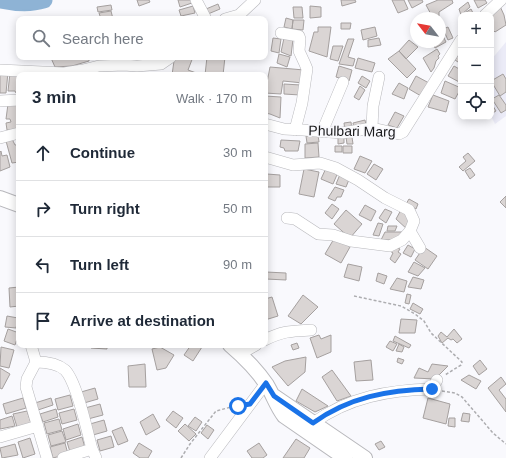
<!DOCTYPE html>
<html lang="en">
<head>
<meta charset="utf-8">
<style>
	body { margin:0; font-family:Helvetica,sans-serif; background:#f6f6f7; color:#1f2937 }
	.controls { position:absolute; right:12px; top:12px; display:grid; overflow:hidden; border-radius:8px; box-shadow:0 2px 10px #0003 }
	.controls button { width:36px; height:36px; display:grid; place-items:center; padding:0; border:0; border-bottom:1px solid #e0e1e3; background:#fff; color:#1f2937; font:20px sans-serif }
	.compass { position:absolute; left:410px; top:12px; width:36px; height:36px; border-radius:50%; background:#fff; box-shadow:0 2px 10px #0003; rotate:301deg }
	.stop { position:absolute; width:12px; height:12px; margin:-9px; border:3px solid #1a73e8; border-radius:50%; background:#fff }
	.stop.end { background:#1a73e8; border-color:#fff; box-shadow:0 1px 4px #0008 }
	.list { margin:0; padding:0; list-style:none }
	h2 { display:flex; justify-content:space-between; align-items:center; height:52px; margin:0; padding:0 16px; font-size:17px }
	h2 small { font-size:13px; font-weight:400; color:#747a83 }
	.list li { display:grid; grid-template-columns:26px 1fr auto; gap:12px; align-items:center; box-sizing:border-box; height:56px; padding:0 16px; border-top:1px solid #e0e1e3 }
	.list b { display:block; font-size:15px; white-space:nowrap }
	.list em { font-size:13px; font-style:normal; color:#747a83 }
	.icon { flex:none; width:22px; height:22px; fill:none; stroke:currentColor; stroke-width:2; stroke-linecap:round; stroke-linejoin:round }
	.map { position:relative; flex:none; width:506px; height:458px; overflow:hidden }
	.search { position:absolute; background:#fff; box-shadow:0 2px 10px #0003; left:16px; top:16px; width:252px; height:44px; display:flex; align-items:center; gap:10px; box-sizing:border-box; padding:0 14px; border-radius:8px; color:#747a83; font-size:15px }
	.panel { position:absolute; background:#fff; box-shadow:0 2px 10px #0003; left:16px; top:72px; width:252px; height:276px; border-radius:8px }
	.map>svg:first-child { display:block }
	.built { fill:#ebebf7 }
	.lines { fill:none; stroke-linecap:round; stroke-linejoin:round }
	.river { stroke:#8eb3d5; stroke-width:17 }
	.building { fill:#dad5d4; stroke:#a5a09f }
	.minor-casing { stroke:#b8b8bc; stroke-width:12 }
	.major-casing { stroke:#b8b8bc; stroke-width:16 }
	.path { stroke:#adadb0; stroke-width:1.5; stroke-dasharray:3 2; stroke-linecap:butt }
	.minor { stroke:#fff; stroke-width:11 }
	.major { stroke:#fff; stroke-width:14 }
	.route { stroke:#1a73e8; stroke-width:5 }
	.labels { text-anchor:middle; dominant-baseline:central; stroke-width:3.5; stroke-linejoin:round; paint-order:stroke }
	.street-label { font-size:14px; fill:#1a1a1c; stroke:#f9f9fd }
</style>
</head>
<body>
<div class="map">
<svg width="506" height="458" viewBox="0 0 506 458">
	<rect width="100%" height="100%" fill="#f9f9fd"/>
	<path class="built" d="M 506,42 L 506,116 L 495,124 L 491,116 L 491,60 Z"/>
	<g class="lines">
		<path class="river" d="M 1,0 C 15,3 31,4 44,0"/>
	</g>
	<path class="building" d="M 137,0 L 149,0 L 150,2 L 139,6 Z
		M 178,0 L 191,0 L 192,3 L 180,7 Z
		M 341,0 L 355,0 L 356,2 L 342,6 Z
		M 392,0 L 404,0 L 408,9 L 398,13 Z
		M 408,0 L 422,0 L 423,2 L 412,8 Z
		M 438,0 L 452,0 L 453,3 L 439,12 L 439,16 L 433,18 L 426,5 Z
		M 474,0 L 485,0 L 487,3 L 478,8 Z
		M 468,2 L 470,7 L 461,15 L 459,9 Z
		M 218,4 L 220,9 L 208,14 L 206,9 Z
		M 499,4 L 504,15 L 506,25 L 495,32 L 491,28 L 491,15 Z
		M 111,5 L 112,10 L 98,12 L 97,7 Z
		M 193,6 L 195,13 L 181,16 L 179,10 Z
		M 310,6 L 321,7 L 321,17 L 310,18 Z
		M 293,7 L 302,7 L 303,18 L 294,18 Z
		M 471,9 L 474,15 L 464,15 L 463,14 Z
		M 111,11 L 113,19 L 101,19 L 99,13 Z
		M 286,18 L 293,20 L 292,29 L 284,27 Z
		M 293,20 L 304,20 L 303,30 L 292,29 Z
		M 341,23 L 351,23 L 350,29 L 341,29 Z
		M 318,27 L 331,27 L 327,57 L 309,51 L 314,32 L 318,32 Z
		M 375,27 L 377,36 L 363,40 L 361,30 Z
		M 448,27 L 453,38 L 448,40 L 443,29 Z
		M 440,32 L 441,32 L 446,42 L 435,48 L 433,42 L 440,42 Z
		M 273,38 L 281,39 L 279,53 L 271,51 Z
		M 284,38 L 293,39 L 291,56 L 281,52 Z
		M 379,38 L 381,45 L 368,47 L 368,40 Z
		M 348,39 L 354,39 L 348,57 L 355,59 L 353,66 L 339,64 Z
		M 409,40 L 418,47 L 406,59 L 399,51 Z
		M 333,46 L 343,46 L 338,61 L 330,59 Z
		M 437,49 L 440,54 L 438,56 L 439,58 L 436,61 L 434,68 L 431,72 L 423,58 Z
		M 461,50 L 461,64 L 455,60 Z
		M 399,51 L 416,69 L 407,78 L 388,59 Z
		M 279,54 L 290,57 L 287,67 L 277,63 Z
		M 55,57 L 89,57 L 89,61 L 72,66 L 55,67 L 51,58 Z
		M 178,57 L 193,57 L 188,70 L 199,74 L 199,75 L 172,75 L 174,61 Z
		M 207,57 L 225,57 L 223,75 L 205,75 Z
		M 358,58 L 375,63 L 372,72 L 355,68 Z
		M 339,66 L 352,70 L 349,81 L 336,77 Z
		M 454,66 L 461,70 L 461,83 L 448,76 Z
		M 270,67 L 304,70 L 303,83 L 283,81 L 281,94 L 265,93 Z
		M 0,72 L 8,72 L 6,93 L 0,93 Z
		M 10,73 L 19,75 L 19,94 L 16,93 L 15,91 L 8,91 Z
		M 503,74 L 506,79 L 506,92 L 500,96 L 491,81 Z
		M 362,76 L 370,81 L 366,88 L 358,83 Z
		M 416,76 L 429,83 L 421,96 L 409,89 Z
		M 445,81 L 461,88 L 455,99 L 441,93 Z
		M 399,83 L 408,88 L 404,99 L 392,94 Z
		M 284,84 L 301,85 L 300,95 L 284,94 Z
		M 360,86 L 365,90 L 359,100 L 354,97 Z
		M 433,95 L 449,101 L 446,112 L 428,107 Z
		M 499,95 L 506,105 L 506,110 L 501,113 L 492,99 Z
		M 265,96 L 281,97 L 280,118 L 270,114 L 265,113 Z
		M 8,104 L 19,105 L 19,131 L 7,130 L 6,123 L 11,122 L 10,119 L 6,119 Z
		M 493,106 L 496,111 L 491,114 L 491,107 Z
		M 395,112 L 404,116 L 397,128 L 388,125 Z
		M 365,120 L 366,125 L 354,128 L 353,123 Z
		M 351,122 L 352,130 L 345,131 L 344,123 Z
		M 318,135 L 319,142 L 307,143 L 306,136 Z
		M 338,137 L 344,137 L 344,143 L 338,144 Z
		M 346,137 L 352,137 L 353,144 L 347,144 Z
		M 12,139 L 15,145 L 19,145 L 19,162 L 12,163 L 6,141 Z
		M 281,140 L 300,141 L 298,151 L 285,151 L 284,148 L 280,147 Z
		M 318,143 L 319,157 L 305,158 L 305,144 Z
		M 335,146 L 342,146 L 342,152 L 335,152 Z
		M 343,146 L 352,146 L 352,153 L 343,153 Z
		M 1,151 L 2,156 L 7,155 L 10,167 L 0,171 L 0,152 Z
		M 468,153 L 475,161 L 463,171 L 459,167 L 466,161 L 463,157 Z
		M 360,156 L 372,161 L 365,173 L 354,169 Z
		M 374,164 L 383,169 L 376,180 L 367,174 Z
		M 327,166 L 339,170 L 333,184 L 321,179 Z
		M 470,168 L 475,175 L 470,179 L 465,171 Z
		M 304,169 L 319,172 L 314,197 L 299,194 Z
		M 341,172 L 350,177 L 346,187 L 336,184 Z
		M 267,174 L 280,175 L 280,187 L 267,187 Z
		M 335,187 L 344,190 L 341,197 L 337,197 L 335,201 L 328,198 Z
		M 506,196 L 506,208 L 500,202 Z
		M 409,199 L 418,204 L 416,209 L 406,204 Z
		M 332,204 L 339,209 L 332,219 L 325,213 Z
		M 365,205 L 376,211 L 371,221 L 359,215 Z
		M 402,208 L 412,219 L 408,230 L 396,219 Z
		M 385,209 L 392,212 L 386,223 L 379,218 Z
		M 346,210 L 362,224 L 350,238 L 334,224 Z
		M 378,223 L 383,224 L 379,236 L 373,235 Z
		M 388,226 L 397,226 L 395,231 L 387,231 Z
		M 385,232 L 402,232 L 402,240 L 381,240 Z
		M 335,237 L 350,247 L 341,263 L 325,254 Z
		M 408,245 L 415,249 L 411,257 L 403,253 Z
		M 396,247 L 400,249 L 398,252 L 401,254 L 395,263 L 390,259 L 393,253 L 390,251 Z
		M 424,247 L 437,256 L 428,269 L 415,260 Z
		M 414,262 L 425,268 L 418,276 L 408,272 Z
		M 348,264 L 362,267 L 359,281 L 344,277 Z
		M 266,272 L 286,273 L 286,280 L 266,279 Z
		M 378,273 L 387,276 L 384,284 L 376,281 Z
		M 413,277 L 424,280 L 421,289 L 408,287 Z
		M 397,278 L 407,281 L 404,292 L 390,289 Z
		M 19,287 L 19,306 L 10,307 L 9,288 Z
		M 407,294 L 411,295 L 409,304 L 405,303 Z
		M 303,295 L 318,307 L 301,324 L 288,316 Z
		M 272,297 L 278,316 L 265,320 L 265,299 Z
		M 413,303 L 423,309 L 420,314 L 410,309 Z
		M 7,316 L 18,318 L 16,328 L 5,327 Z
		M 401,319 L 417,320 L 415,333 L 399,333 Z
		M 8,329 L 19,333 L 15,345 L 4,341 Z
		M 454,329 L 462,339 L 457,343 L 453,339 L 451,340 L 448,338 L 442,343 L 438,336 L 441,332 L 447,337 Z
		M 319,335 L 321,339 L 331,335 L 331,352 L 317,358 L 310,338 Z
		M 395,336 L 411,345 L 409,348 L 393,341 Z
		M 390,341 L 397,344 L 393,351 L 386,347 Z
		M 297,343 L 299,348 L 293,350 L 291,345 Z
		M 399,344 L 404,347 L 402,352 L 396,351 Z
		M 91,345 L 107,345 L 107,349 L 91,348 Z
		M 191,345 L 199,345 L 202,347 L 193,361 L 184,355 Z
		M 1,347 L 14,350 L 9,368 L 0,366 Z
		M 160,347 L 174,355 L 166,368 L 157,370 L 152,349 Z
		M 306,357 L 305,372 L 288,386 L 272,367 L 285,361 Z
		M 398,358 L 404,360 L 402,364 L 397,362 Z
		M 371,360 L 373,380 L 356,381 L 354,362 Z
		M 480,360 L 487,369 L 479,375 L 473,366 Z
		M 145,364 L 146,387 L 129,387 L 128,366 Z
		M 432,364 L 448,366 L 435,379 L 414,378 L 419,368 L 428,372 Z
		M 0,368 L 10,374 L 2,389 L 0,388 Z
		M 332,370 L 351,396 L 337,401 L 322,377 Z
		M 469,375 L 481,381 L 476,389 L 461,380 Z
		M 501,377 L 506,384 L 499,390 L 506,399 L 506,412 L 488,388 Z
		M 95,388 L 98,399 L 84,403 L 81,392 Z
		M 302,389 L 328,406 L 315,412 L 296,401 Z
		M 70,395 L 73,406 L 58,410 L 55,399 Z
		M 23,398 L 26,408 L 6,414 L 3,404 Z
		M 51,398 L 53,405 L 38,410 L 35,403 Z
		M 428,398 L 450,404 L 446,424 L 423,418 Z
		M 100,404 L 103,415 L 88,419 L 85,408 Z
		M 56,409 L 58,417 L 43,422 L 40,414 Z
		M 74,409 L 77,420 L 62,424 L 59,413 Z
		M 27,411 L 32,426 L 17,427 L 13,414 Z
		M 173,411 L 183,418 L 176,428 L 166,420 Z
		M 463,413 L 470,414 L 469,422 L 461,421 Z
		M 153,414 L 160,427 L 146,435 L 140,422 Z
		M 12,416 L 15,426 L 0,429 L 0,420 Z
		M 195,417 L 202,422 L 196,431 L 188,426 Z
		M 449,418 L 455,418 L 455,427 L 448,426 Z
		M 59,419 L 62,430 L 47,434 L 44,423 Z
		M 104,420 L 107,431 L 93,435 L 90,424 Z
		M 78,424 L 81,435 L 66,440 L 63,429 Z
		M 185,424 L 196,434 L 189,441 L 178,431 Z
		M 207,425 L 214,430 L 208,439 L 201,433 Z
		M 122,427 L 128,441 L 118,445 L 112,431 Z
		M 62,431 L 66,442 L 51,446 L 48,435 Z
		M 111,436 L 114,447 L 100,451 L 97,440 Z
		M 82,437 L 85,448 L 70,452 L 67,442 Z
		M 30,438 L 35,454 L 23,458 L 18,442 Z
		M 296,439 L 310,448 L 304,458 L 283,458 Z
		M 381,441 L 385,447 L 379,450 L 375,444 Z
		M 65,443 L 68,454 L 53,458 L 50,447 Z
		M 139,443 L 152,451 L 148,458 L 140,458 L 133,453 Z
		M 259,443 L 267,455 L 263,458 L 252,458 L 247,451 Z
		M 15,444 L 18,455 L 2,458 L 0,448 Z"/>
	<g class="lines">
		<g class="minor-casing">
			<path id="minor" d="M 196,0 L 206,19
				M 485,15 L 501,0
				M 225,19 L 239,15 L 255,0
				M 281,33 L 299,36 L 300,39 L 299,51 L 305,64 L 307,69 L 302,103 L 295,130
				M 0,70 L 64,73 L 83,70 L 99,66 L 124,65 L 137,66 L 161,64 L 171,57
				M 0,101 L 19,100
				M 265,124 L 284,129 L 303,130 L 342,133 L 372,128 L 399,134 L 403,132 L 461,40
				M 372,128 L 373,106 L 379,77
				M 322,132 L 343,82
				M 0,138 L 19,133
				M 265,157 L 293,165 L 320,163 L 336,168 L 358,180 L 385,198 L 409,210 L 414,221 L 410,231 L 420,248
				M 287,218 L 295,219 L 318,234 L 333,235 L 351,241 L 390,246 L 402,240 L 410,231
				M 265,340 C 282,331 292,331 311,330
				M 31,345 L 36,362 L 27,379 L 26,387 L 47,458
				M 240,354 L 256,345
				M 36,362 C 45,362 58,364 65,370 C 77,382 87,431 92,449 L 96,458
				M 313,423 C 349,397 389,390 432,389 L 437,380
				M 0,437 L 38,426
				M 63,458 L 92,449
				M 210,458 L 266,383"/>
		</g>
		<g class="major-casing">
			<path id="major" d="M 0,198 L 19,205
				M 230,345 C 244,357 257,370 267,385 C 273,395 277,407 284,416 L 345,458
				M 274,396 L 365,458"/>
		</g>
		<path class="path" d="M 354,296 L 401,306 L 415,314 L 424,321 L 431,333 L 462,362 L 461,365 L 445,375
			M 442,391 L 455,393 L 462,397 L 493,433 L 506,444
			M 181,458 L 190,444 L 216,411 L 235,406"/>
		<use href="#minor" class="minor"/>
		<use href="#major" class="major"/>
	</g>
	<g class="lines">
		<path class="route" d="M 238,406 L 250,404 L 266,383 L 274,396 L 313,423 C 349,397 388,390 432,389"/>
	</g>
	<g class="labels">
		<g class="street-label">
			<text transform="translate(352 131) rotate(1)">Phulbari Marg</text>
		</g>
	</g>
</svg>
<div class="controls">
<button>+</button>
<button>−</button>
<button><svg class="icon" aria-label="locate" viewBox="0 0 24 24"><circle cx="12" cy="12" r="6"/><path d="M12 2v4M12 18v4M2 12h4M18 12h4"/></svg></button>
</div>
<svg class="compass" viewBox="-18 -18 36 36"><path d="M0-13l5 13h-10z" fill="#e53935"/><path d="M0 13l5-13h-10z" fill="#747a83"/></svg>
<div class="stop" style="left:238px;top:406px"></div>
<div class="stop end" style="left:432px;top:389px"></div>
<div class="search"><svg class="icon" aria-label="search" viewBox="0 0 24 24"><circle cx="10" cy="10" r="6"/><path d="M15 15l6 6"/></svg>Search here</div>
<section class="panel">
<h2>3 min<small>Walk · 170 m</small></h2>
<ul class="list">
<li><svg class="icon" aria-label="ahead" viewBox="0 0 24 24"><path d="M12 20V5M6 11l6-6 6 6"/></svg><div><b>Continue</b></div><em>30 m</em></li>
<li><svg class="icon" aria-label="right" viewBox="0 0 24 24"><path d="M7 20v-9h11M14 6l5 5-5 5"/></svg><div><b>Turn right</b></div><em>50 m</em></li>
<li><svg class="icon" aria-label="left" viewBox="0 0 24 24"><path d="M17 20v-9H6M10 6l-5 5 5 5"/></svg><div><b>Turn left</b></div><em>90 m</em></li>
<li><svg class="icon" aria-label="arrive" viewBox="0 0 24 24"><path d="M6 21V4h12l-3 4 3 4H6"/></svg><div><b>Arrive at destination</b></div></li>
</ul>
</section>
</div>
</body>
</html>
